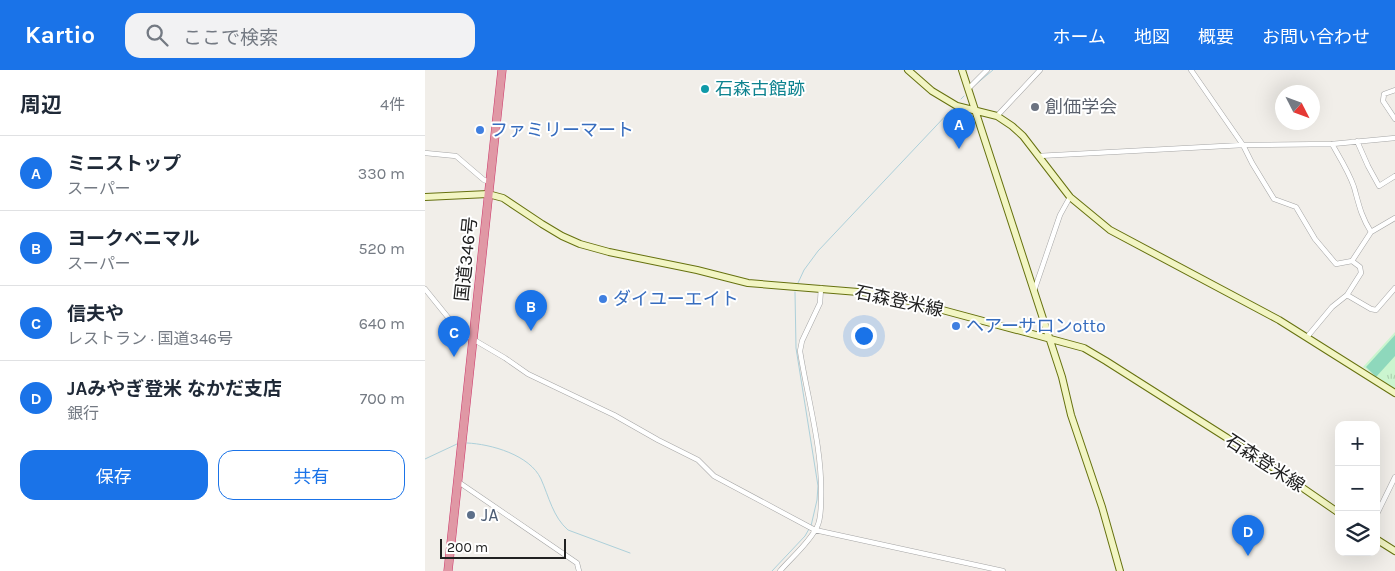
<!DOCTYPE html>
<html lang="ja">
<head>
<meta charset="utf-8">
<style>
	body { margin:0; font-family:Karla,"Noto Sans JP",sans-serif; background:#f2f2f3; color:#1f2937 }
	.controls { position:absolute; right:15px; bottom:15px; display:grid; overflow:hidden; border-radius:10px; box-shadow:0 5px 20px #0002 }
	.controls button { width:45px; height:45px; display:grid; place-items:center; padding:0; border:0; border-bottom:1px solid #e0e1e3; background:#fff; color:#1f2937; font:25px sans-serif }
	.compass { position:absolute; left:850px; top:15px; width:45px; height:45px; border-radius:50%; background:#fff; box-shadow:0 5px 20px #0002; rotate:132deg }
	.scale { position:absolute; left:15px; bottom:12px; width:126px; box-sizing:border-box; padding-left:5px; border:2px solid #212121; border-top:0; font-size:14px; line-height:18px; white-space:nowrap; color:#212121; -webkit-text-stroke:4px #fff; paint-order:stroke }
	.you { position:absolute; left:438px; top:265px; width:18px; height:18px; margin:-12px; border:4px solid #fff; border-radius:50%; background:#1a73e8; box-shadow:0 0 0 8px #1a73e833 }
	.badge { display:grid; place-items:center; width:32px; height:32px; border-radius:50%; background:#1a73e8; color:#fff; font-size:16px; font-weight:700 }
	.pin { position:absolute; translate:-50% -41px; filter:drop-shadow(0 1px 2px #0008) }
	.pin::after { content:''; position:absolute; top:26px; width:18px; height:15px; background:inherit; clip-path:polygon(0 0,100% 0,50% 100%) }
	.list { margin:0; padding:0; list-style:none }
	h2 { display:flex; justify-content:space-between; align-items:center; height:65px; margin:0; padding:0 20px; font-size:21px }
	h2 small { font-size:16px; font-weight:400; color:#747a83 }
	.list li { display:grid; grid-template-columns:32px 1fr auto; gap:15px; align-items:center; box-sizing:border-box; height:75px; padding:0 20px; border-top:1px solid #e0e1e3 }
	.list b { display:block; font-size:19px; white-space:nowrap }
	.list p { margin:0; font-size:16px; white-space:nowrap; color:#747a83 }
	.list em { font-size:16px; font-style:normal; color:#747a83 }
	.actions { display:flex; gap:10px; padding:15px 20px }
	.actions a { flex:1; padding:11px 0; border:1px solid #1a73e8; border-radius:15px; text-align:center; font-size:18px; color:#1a73e8 }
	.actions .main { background:#1a73e8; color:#fff }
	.icon { flex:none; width:28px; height:28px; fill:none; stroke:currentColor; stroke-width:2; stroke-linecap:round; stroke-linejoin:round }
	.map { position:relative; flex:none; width:970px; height:501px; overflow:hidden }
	header { display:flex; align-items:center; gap:30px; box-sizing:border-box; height:70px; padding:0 25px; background:#1a73e8; color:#fff }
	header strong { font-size:24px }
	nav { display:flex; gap:28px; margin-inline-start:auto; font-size:18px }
	.search { width:350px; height:45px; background:#f2f2f3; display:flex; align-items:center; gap:12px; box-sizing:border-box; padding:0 18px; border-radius:15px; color:#747a83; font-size:19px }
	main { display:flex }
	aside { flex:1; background:#fff }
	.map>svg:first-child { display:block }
	.park { fill:url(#park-tufts) }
	.pitch { fill:#8ed8bc }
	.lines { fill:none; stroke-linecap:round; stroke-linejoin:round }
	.stream { stroke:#add0da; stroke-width:1 }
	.street-casing { stroke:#a5a5a5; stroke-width:5.5 }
	.secondary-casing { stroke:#66710f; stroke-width:8 }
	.highway-casing { stroke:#cc386a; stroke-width:9 }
	.street { stroke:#fff; stroke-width:4.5 }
	.secondary { stroke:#f2f5c3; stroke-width:6 }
	.highway { stroke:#e098a5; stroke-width:8 }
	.culture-dot { fill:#0f9aa8; stroke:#fff; stroke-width:2 }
	.worship-dot { fill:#6b7280; stroke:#fff; stroke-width:2 }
	.shop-dot { fill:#3f7fe0; stroke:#fff; stroke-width:2 }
	.service-dot { fill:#5c6f8a; stroke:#fff; stroke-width:2 }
	.labels { text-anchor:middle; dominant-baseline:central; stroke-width:4; stroke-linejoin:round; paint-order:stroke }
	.culture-label { font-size:18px; fill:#0d838f; stroke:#fff; text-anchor:start }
	.worship-label { font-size:18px; fill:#5b616d; stroke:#fff; text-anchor:start }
	.shop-label { font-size:18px; fill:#366cbe; stroke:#fff; text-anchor:start }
	.street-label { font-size:18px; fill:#212121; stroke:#fff }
	.service-label { font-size:18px; fill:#4e5e75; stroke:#fff; text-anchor:start }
</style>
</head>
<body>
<header>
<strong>Kartio</strong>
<div class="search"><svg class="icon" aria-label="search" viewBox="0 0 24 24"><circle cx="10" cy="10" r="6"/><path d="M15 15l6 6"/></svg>ここで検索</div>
<nav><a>ホーム</a><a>地図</a><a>概要</a><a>お問い合わせ</a></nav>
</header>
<main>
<aside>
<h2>周辺<small>4件</small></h2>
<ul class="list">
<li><span class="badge">A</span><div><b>ミニストップ</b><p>スーパー</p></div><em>330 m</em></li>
<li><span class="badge">B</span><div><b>ヨークベニマル</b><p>スーパー</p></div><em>520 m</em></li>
<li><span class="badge">C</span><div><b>信夫や</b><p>レストラン · 国道346号</p></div><em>640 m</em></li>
<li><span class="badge">D</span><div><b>JAみやぎ登米 なかだ支店</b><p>銀行</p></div><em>700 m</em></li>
</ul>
<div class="actions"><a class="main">保存</a><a>共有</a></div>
</aside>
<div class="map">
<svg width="970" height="501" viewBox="0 0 970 501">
	<defs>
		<pattern id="park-tufts" width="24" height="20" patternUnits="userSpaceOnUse" patternTransform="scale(1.25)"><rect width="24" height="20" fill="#cbf5cf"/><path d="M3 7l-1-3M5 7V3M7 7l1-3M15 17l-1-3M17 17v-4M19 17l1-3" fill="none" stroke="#aed2b1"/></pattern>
	</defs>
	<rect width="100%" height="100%" fill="#f1eee9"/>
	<path class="park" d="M 970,262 L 970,319 L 938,297 Z"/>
	<path class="pitch" d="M 970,265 L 970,286 L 951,307 L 941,297 Z"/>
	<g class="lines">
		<path class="stream" d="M 550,15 L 568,0
			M 536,29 L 539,26
			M 373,213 L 379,200 L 393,181 L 527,39
			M 370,222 L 371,278 L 393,416 L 392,430 L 386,456
			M 42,373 C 66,374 105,385 116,409 C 124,427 128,447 143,460 L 205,483
			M 0,389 L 32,374
			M 347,501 L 380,466 L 384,459"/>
		<g class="street-casing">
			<path id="street" d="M 766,0 L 818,75 L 827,93 L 849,129 L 871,137 L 890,169 L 911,194 L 927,191 L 946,162 L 970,148
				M 543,19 L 562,0
				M 970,20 L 959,24 L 958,31 L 970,49
				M 572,46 L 615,0
				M 932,71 L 943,96 L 954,116 L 970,106
				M 907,74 C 915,88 924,102 929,117 C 934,135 936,146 946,162
				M 0,83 L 31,86 L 59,110 L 65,112
				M 613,86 L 818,75 L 907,74 L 970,68
				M 0,219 L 34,261 L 80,288 L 103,304 L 189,345 L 233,370 L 273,390 L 289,406 L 390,460 L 578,501
				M 609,221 L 635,145 L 645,127
				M 922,225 L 946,239 L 951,240 L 970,218
				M 882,267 L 907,237 L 922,225 L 936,203 L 935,197 L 927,191
				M 32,411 L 152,493 L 154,501
				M 951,446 L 970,407
				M 355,501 C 367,487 384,473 392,457 C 396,449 396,439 396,430 C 398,380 383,331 375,281 L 377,271 L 395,233 L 396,218"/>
		</g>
		<g class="secondary-casing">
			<path id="secondary" d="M 483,0 L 507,21 L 532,36 L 572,46 L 587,56 L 598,66 L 645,127 L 685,160 L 854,250 L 970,323
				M 537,0 L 637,307 L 646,345 L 677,437 L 695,501
				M 0,127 L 63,124 L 78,128 L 117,154 L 137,166 L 155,174 L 184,182 L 272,200 L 323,213 L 458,224 L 659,278 L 681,291 L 840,392 L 914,443
				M 951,469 L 970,481"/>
		</g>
		<g class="highway-casing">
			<path id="highway" d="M 23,501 L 77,0"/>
		</g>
		<use href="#street" class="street"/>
		<use href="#secondary" class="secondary"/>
		<use href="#highway" class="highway"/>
	</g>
	<circle class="culture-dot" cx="280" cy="19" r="5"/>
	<circle class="worship-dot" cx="610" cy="37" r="5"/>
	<g class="shop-dot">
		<circle cx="55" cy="60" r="5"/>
		<circle cx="178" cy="229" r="5"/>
		<circle cx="531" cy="256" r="5"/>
	</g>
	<circle class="service-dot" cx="46" cy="445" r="5"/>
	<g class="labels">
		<g class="culture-label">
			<text x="290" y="19">石森古館跡</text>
		</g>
		<g class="worship-label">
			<text x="620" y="37">創価学会</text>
		</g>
		<g class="shop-label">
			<text x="65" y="60">ファミリーマート</text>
			<text x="188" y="229">ダイユーエイト</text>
			<text x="541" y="256">ヘアーサロンotto</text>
		</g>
		<g class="street-label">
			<text transform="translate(41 189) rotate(-84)">国道346号</text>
			<text transform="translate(474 231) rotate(12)">石森登米線</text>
			<text transform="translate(840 393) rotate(33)">石森登米線</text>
		</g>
		<g class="service-label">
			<text x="56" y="445">JA</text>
		</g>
	</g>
</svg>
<div class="controls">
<button>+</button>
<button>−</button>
<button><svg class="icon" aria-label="layers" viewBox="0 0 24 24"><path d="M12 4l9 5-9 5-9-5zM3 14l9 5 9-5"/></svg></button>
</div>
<svg class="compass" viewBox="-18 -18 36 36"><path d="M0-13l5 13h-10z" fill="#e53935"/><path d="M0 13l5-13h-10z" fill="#747a83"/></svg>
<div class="scale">200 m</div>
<div class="you"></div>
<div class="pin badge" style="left:534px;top:79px">A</div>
<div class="pin badge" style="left:106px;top:261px">B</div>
<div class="pin badge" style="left:29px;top:287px">C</div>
<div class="pin badge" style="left:823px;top:486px">D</div>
</div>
</main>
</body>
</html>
